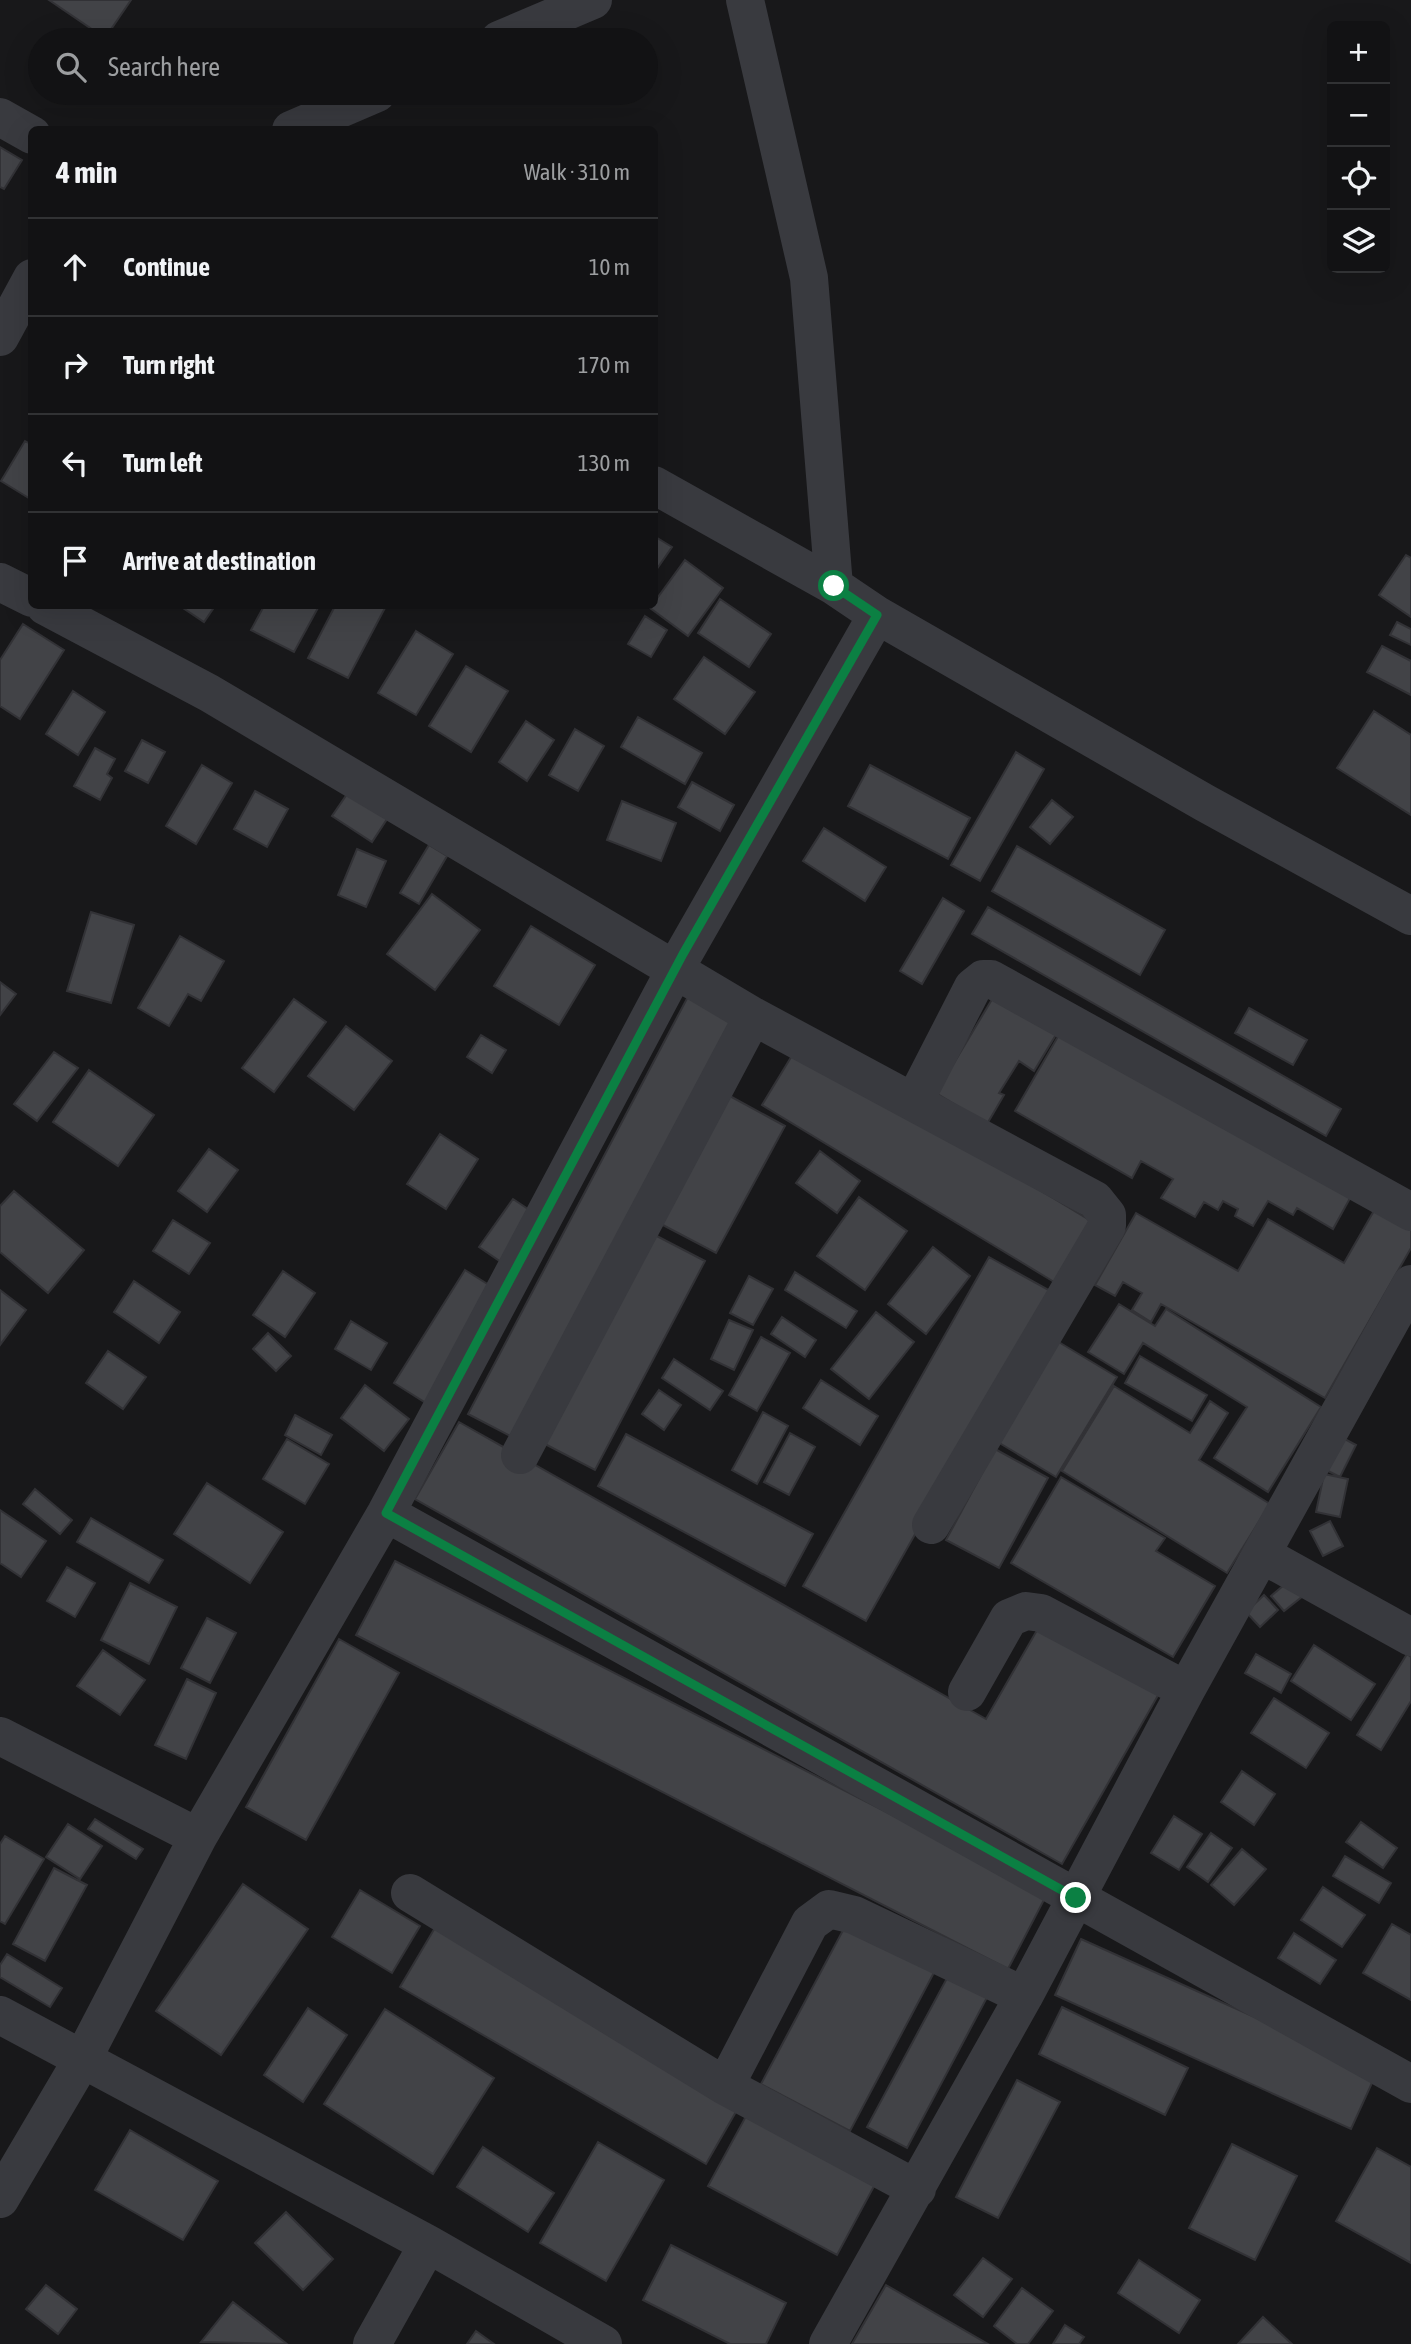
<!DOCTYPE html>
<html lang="en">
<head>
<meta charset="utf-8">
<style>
	body { margin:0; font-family:"Asap Condensed",sans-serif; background:#1b1b1d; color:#f1f3f6 }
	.controls { position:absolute; right:21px; top:21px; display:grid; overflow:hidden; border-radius:10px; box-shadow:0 7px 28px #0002 }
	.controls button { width:63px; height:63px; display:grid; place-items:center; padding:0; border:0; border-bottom:2px solid #313234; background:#121214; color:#f1f3f6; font:35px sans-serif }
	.stop { position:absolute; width:21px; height:21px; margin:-16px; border:5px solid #0b8043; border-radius:50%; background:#fff }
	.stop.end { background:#0b8043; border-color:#fff; box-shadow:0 2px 7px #0008 }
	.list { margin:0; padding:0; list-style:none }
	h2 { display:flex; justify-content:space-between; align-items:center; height:91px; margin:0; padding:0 28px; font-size:30px }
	h2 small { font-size:23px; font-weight:400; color:#9c9ea0 }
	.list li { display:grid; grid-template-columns:46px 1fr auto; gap:21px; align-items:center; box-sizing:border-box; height:98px; padding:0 28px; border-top:2px solid #313234 }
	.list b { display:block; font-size:26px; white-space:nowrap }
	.list em { font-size:23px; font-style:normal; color:#9c9ea0 }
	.icon { flex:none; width:38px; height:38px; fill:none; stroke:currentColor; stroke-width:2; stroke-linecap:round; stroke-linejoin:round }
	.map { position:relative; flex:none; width:1411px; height:2344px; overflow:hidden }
	.search { position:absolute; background:#121214; box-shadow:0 7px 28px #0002; left:28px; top:28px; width:630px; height:77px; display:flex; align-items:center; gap:18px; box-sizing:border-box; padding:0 24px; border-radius:38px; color:#9c9ea0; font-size:26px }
	.panel { position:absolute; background:#121214; box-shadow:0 7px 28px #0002; left:28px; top:126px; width:630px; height:483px; border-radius:10px }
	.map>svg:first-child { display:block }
	.building { fill:#424347; stroke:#323236; stroke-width:2 }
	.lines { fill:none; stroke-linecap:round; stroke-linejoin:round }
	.street { stroke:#393a3f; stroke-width:38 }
	.route { stroke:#0b8043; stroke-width:9 }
</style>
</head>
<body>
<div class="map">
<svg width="1411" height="2344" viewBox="0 0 1411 2344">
	<rect width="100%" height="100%" fill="#18181a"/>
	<path class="building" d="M 49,0 L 131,0 L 105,38 Z
		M 0,147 L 22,160 L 4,189 L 0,187 Z
		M 25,441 L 32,445 L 32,500 L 1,481 Z
		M 654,536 L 672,547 L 654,573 Z
		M 1406,555 L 1411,558 L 1411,617 L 1379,595 Z
		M 685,560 L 723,588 L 688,636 L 650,608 Z
		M 720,599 L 771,634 L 749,667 L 698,633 Z
		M 180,606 L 215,606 L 204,622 Z
		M 264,606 L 319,606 L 294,652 L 251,630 Z
		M 335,606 L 386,606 L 348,678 L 308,658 Z
		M 645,616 L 667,630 L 651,657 L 628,644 Z
		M 1397,622 L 1411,629 L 1411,645 L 1390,635 Z
		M 23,624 L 64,650 L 20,719 L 0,706 L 0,660 Z
		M 416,631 L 453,654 L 416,715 L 378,693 Z
		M 1382,646 L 1411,661 L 1411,695 L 1367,672 Z
		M 704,657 L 755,692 L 725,734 L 674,699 Z
		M 466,666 L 508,691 L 471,752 L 429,726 Z
		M 73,691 L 105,712 L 78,755 L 46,734 Z
		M 1374,711 L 1411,735 L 1411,815 L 1337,768 Z
		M 638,717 L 702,753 L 685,784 L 621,747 Z
		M 526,721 L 554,740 L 527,781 L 499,762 Z
		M 575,729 L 604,746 L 578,791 L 549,775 Z
		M 142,740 L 165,752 L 148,783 L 125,771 Z
		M 95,748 L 115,759 L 107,774 L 112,778 L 100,800 L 74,786 Z
		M 1016,752 L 1044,769 L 980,881 L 951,865 Z
		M 202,765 L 232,783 L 196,844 L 166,826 Z
		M 870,765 L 970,818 L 948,859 L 848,806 Z
		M 692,782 L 734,805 L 720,831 L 678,807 Z
		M 352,787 L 391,813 L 372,842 L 332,816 Z
		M 255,791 L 288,809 L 267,847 L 234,829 Z
		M 1052,800 L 1073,817 L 1050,844 L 1030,827 Z
		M 622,801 L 676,823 L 661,861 L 607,840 Z
		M 824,828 L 886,867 L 865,901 L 803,861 Z
		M 429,845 L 447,856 L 419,904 L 400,893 Z
		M 1017,846 L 1165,930 L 1140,975 L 992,891 Z
		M 357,849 L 386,861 L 366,907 L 338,895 Z
		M 432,894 L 480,930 L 435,990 L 387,954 Z
		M 943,898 L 964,911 L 922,984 L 900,971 Z
		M 988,907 L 1341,1109 L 1326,1136 L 972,934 Z
		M 91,912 L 134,925 L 111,1003 L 67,991 Z
		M 531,926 L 595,965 L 559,1025 L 494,986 Z
		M 180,936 L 224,961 L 201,1001 L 188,994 L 169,1026 L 138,1008 Z
		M 0,982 L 16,994 L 0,1015 Z
		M 692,989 L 744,1016 L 520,1441 L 468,1414 Z
		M 997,991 L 1060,1028 L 1034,1071 L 1019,1061 L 999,1093 L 1004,1095 L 987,1124 L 936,1093 Z
		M 294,999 L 326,1022 L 274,1092 L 242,1068 Z
		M 1249,1008 L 1307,1040 L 1293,1065 L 1235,1033 Z
		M 346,1026 L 392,1061 L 354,1110 L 308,1076 Z
		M 1064,1026 L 1354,1191 L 1333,1229 L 1297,1208 L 1293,1215 L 1268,1201 L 1253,1226 L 1235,1216 L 1238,1209 L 1223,1201 L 1218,1210 L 1204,1202 L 1195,1217 L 1161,1198 L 1173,1179 L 1141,1161 L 1132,1178 L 1015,1111 Z
		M 481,1035 L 506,1050 L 492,1073 L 467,1057 Z
		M 799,1044 L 1096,1224 L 1059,1285 L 762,1105 Z
		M 54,1052 L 78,1068 L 37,1121 L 14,1104 Z
		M 89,1070 L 154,1115 L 118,1166 L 53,1122 Z
		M 728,1095 L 785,1126 L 716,1253 L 659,1223 Z
		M 440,1134 L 478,1159 L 446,1209 L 407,1184 Z
		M 209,1149 L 238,1170 L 207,1212 L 178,1191 Z
		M 820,1151 L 860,1181 L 837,1213 L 796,1183 Z
		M 14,1191 L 84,1250 L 48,1293 L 0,1252 L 0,1206 Z
		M 859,1197 L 907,1231 L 865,1290 L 817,1256 Z
		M 513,1199 L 537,1215 L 504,1264 L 479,1247 Z
		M 1379,1202 L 1411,1221 L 1411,1248 L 1325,1398 L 1161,1304 L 1151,1322 L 1132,1310 L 1142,1293 L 1123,1282 L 1115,1296 L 1095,1285 L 1136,1213 L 1238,1271 L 1268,1219 L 1344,1263 Z
		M 173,1220 L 210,1243 L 189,1274 L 153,1251 Z
		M 651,1233 L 705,1261 L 595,1470 L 541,1442 Z
		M 933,1247 L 970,1276 L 926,1334 L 888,1304 Z
		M 989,1257 L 1052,1292 L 866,1621 L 803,1586 Z
		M 465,1270 L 497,1290 L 426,1403 L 394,1383 Z
		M 283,1271 L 315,1293 L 285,1337 L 253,1315 Z
		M 795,1272 L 857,1311 L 846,1328 L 785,1290 Z
		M 749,1276 L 773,1289 L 753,1325 L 730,1313 Z
		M 134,1281 L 180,1312 L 159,1343 L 114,1312 Z
		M 0,1290 L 26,1310 L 0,1345 Z
		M 1119,1304 L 1155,1326 L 1166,1309 L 1321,1407 L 1268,1492 L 1214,1458 L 1247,1407 L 1143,1343 L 1124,1374 L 1088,1352 Z
		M 876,1312 L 914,1342 L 869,1399 L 831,1369 Z
		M 782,1317 L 816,1340 L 805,1357 L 771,1334 Z
		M 729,1320 L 753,1330 L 734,1370 L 711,1359 Z
		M 351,1321 L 387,1343 L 371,1370 L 335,1349 Z
		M 268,1333 L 291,1356 L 276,1371 L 253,1349 Z
		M 761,1337 L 790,1353 L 757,1411 L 729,1395 Z
		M 1057,1341 L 1117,1377 L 1056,1477 L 996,1441 Z
		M 108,1351 L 146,1377 L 123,1409 L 86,1383 Z
		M 1140,1356 L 1207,1395 L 1192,1421 L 1125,1383 Z
		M 674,1359 L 723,1391 L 710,1410 L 662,1378 Z
		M 821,1380 L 878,1416 L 860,1445 L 803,1408 Z
		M 365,1385 L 409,1419 L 384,1451 L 341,1418 Z
		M 1114,1386 L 1190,1433 L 1210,1401 L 1228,1413 L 1199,1460 L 1270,1504 L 1227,1573 L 1062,1471 Z
		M 659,1390 L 681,1405 L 664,1430 L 642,1414 Z
		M 763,1412 L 788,1426 L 757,1484 L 732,1470 Z
		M 295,1415 L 332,1435 L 321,1455 L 285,1435 Z
		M 459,1422 L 986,1719 L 1040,1625 L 1160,1692 L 1062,1864 L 415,1499 Z
		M 790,1433 L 815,1447 L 789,1495 L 764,1482 Z
		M 626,1434 L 813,1534 L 785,1586 L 598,1486 Z
		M 1341,1437 L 1356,1445 L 1340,1477 L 1324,1469 Z
		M 287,1439 L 329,1464 L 305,1504 L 263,1479 Z
		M 995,1449 L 1048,1478 L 999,1568 L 946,1540 Z
		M 1324,1474 L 1348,1479 L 1340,1517 L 1316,1512 Z
		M 1061,1477 L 1165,1538 L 1156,1551 L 1215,1586 L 1173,1657 L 1011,1563 Z
		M 207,1483 L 283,1532 L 250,1583 L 174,1534 Z
		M 35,1489 L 72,1520 L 60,1534 L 23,1504 Z
		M 0,1510 L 46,1541 L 21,1577 L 0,1563 Z
		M 91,1518 L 163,1560 L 149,1583 L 77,1542 Z
		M 1330,1521 L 1343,1546 L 1323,1556 L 1310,1531 Z
		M 395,1561 L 1047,1894 L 1008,1969 L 356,1635 Z
		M 67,1567 L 95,1583 L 75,1617 L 47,1601 Z
		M 1290,1580 L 1303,1596 L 1284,1611 L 1271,1596 Z
		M 130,1583 L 177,1607 L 149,1664 L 101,1640 Z
		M 1264,1595 L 1278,1610 L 1260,1627 L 1246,1612 Z
		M 207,1618 L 236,1633 L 210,1683 L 181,1668 Z
		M 339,1639 L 399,1673 L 306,1840 L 246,1807 Z
		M 1314,1645 L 1375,1684 L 1351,1720 L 1291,1681 Z
		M 103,1650 L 145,1680 L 120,1715 L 77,1686 Z
		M 1256,1654 L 1291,1674 L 1281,1693 L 1245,1673 Z
		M 1407,1654 L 1411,1657 L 1411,1701 L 1381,1750 L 1357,1735 Z
		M 187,1679 L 216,1693 L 186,1759 L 155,1745 Z
		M 1274,1698 L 1329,1733 L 1306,1768 L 1251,1733 Z
		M 1242,1771 L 1275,1794 L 1254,1825 L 1221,1802 Z
		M 1174,1816 L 1202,1834 L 1179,1870 L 1151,1853 Z
		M 95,1819 L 143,1849 L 136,1859 L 88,1829 Z
		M 1361,1822 L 1397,1848 L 1383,1868 L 1346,1842 Z
		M 68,1824 L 102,1846 L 80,1879 L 46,1857 Z
		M 1211,1833 L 1232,1848 L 1208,1882 L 1187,1867 Z
		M 5,1836 L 44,1859 L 5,1924 L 0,1921 L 0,1844 Z
		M 1242,1849 L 1266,1869 L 1234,1905 L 1211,1885 Z
		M 1345,1856 L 1391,1883 L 1379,1903 L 1333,1876 Z
		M 54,1868 L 87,1885 L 45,1961 L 13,1944 Z
		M 243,1884 L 308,1929 L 221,2055 L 156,2011 Z
		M 1323,1887 L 1365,1915 L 1342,1947 L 1301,1920 Z
		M 360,1890 L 420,1926 L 392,1973 L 332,1937 Z
		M 849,1919 L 938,1965 L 850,2131 L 761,2084 Z
		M 1392,1924 L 1411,1935 L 1411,2000 L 1363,1973 Z
		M 436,1926 L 741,2103 L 706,2164 L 400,1987 Z
		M 1294,1933 L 1336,1960 L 1320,1984 L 1278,1958 Z
		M 1081,1939 L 1377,2072 L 1351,2129 L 1055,1995 Z
		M 7,1954 L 62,1988 L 50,2007 L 0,1977 L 0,1965 Z
		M 953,1967 L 992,1988 L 907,2148 L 867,2127 Z
		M 1062,2007 L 1188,2068 L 1165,2115 L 1039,2054 Z
		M 308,2008 L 347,2035 L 303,2102 L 264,2075 Z
		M 385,2009 L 494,2078 L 433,2174 L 324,2104 Z
		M 1017,2080 L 1060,2102 L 998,2218 L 956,2197 Z
		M 751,2107 L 879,2177 L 837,2255 L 708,2186 Z
		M 130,2130 L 218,2181 L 183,2240 L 95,2190 Z
		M 598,2142 L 664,2180 L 606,2281 L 540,2243 Z
		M 1232,2144 L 1297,2176 L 1255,2260 L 1189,2228 Z
		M 483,2147 L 554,2193 L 528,2232 L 457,2187 Z
		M 1377,2148 L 1411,2167 L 1411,2263 L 1336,2221 Z
		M 286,2212 L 333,2259 L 303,2290 L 255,2243 Z
		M 671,2245 L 786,2303 L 766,2344 L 730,2344 L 643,2300 Z
		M 983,2258 L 1012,2279 L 983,2317 L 954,2295 Z
		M 1139,2260 L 1200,2300 L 1179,2333 L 1118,2293 Z
		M 46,2285 L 77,2309 L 58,2334 L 26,2309 Z
		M 886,2285 L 988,2344 L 852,2344 Z
		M 1022,2288 L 1053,2311 L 1028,2344 L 1017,2344 L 994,2326 Z
		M 233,2302 L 287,2344 L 201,2342 Z
		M 1263,2317 L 1292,2344 L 1238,2344 Z
		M 1065,2325 L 1084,2337 L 1079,2344 L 1053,2344 Z
		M 476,2331 L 494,2344 L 467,2344 Z"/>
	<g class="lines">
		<path class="street" d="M 745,0 L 809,278 L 834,586
			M 499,40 L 593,0
			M 0,117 L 32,135
			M 291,130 L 377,93
			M 0,337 L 32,278
			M 654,485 L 834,586 L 877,615 L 1205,803 L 1411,916
			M 0,582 L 32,598
			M 45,606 L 209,693 L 753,1016 L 1095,1200 L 1107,1215 L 1107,1226 L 931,1525
			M 914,1102 L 973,987 L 983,979 L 991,979 L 1411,1212
			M 520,1455 L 753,1016
			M 386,1513 L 1411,2084
			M 1263,1555 L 1411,1637
			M 967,1692 L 1009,1618 L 1026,1611 L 1041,1613 L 1186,1690
			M 0,1736 L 198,1837
			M 410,1893 L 725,2086 L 917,2189
			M 0,2015 L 428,2244 L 603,2344
			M 725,2086 L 810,1923 L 829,1909 L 854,1915 L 1024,1996
			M 0,2199 L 82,2060 L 198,1837 L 386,1513 L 683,955 L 877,615
			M 372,2344 L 428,2244
			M 828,2344 L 1024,1996 L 1186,1690 L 1411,1284"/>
	</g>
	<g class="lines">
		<path class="route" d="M 834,586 L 877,615 L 683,954 L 386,1513 L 1076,1898"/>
	</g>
</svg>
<div class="controls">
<button>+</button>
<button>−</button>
<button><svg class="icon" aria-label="locate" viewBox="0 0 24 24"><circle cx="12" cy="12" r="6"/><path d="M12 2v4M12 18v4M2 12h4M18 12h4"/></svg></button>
<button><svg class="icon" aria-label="layers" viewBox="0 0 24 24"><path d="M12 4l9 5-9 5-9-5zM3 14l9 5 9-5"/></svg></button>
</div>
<div class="stop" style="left:834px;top:586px"></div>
<div class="stop end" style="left:1076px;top:1898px"></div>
<div class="search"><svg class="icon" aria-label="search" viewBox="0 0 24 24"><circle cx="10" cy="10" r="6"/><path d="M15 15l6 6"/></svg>Search here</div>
<section class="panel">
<h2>4 min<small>Walk · 310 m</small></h2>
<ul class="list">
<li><svg class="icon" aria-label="ahead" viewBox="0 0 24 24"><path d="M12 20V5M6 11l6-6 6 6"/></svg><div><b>Continue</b></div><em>10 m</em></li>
<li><svg class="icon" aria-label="right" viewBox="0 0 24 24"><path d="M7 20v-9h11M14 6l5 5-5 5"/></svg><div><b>Turn right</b></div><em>170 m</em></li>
<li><svg class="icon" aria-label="left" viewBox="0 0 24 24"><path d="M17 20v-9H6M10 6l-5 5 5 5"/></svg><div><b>Turn left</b></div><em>130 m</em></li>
<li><svg class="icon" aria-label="arrive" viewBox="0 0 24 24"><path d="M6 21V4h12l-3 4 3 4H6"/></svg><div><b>Arrive at destination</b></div></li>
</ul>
</section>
</div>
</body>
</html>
